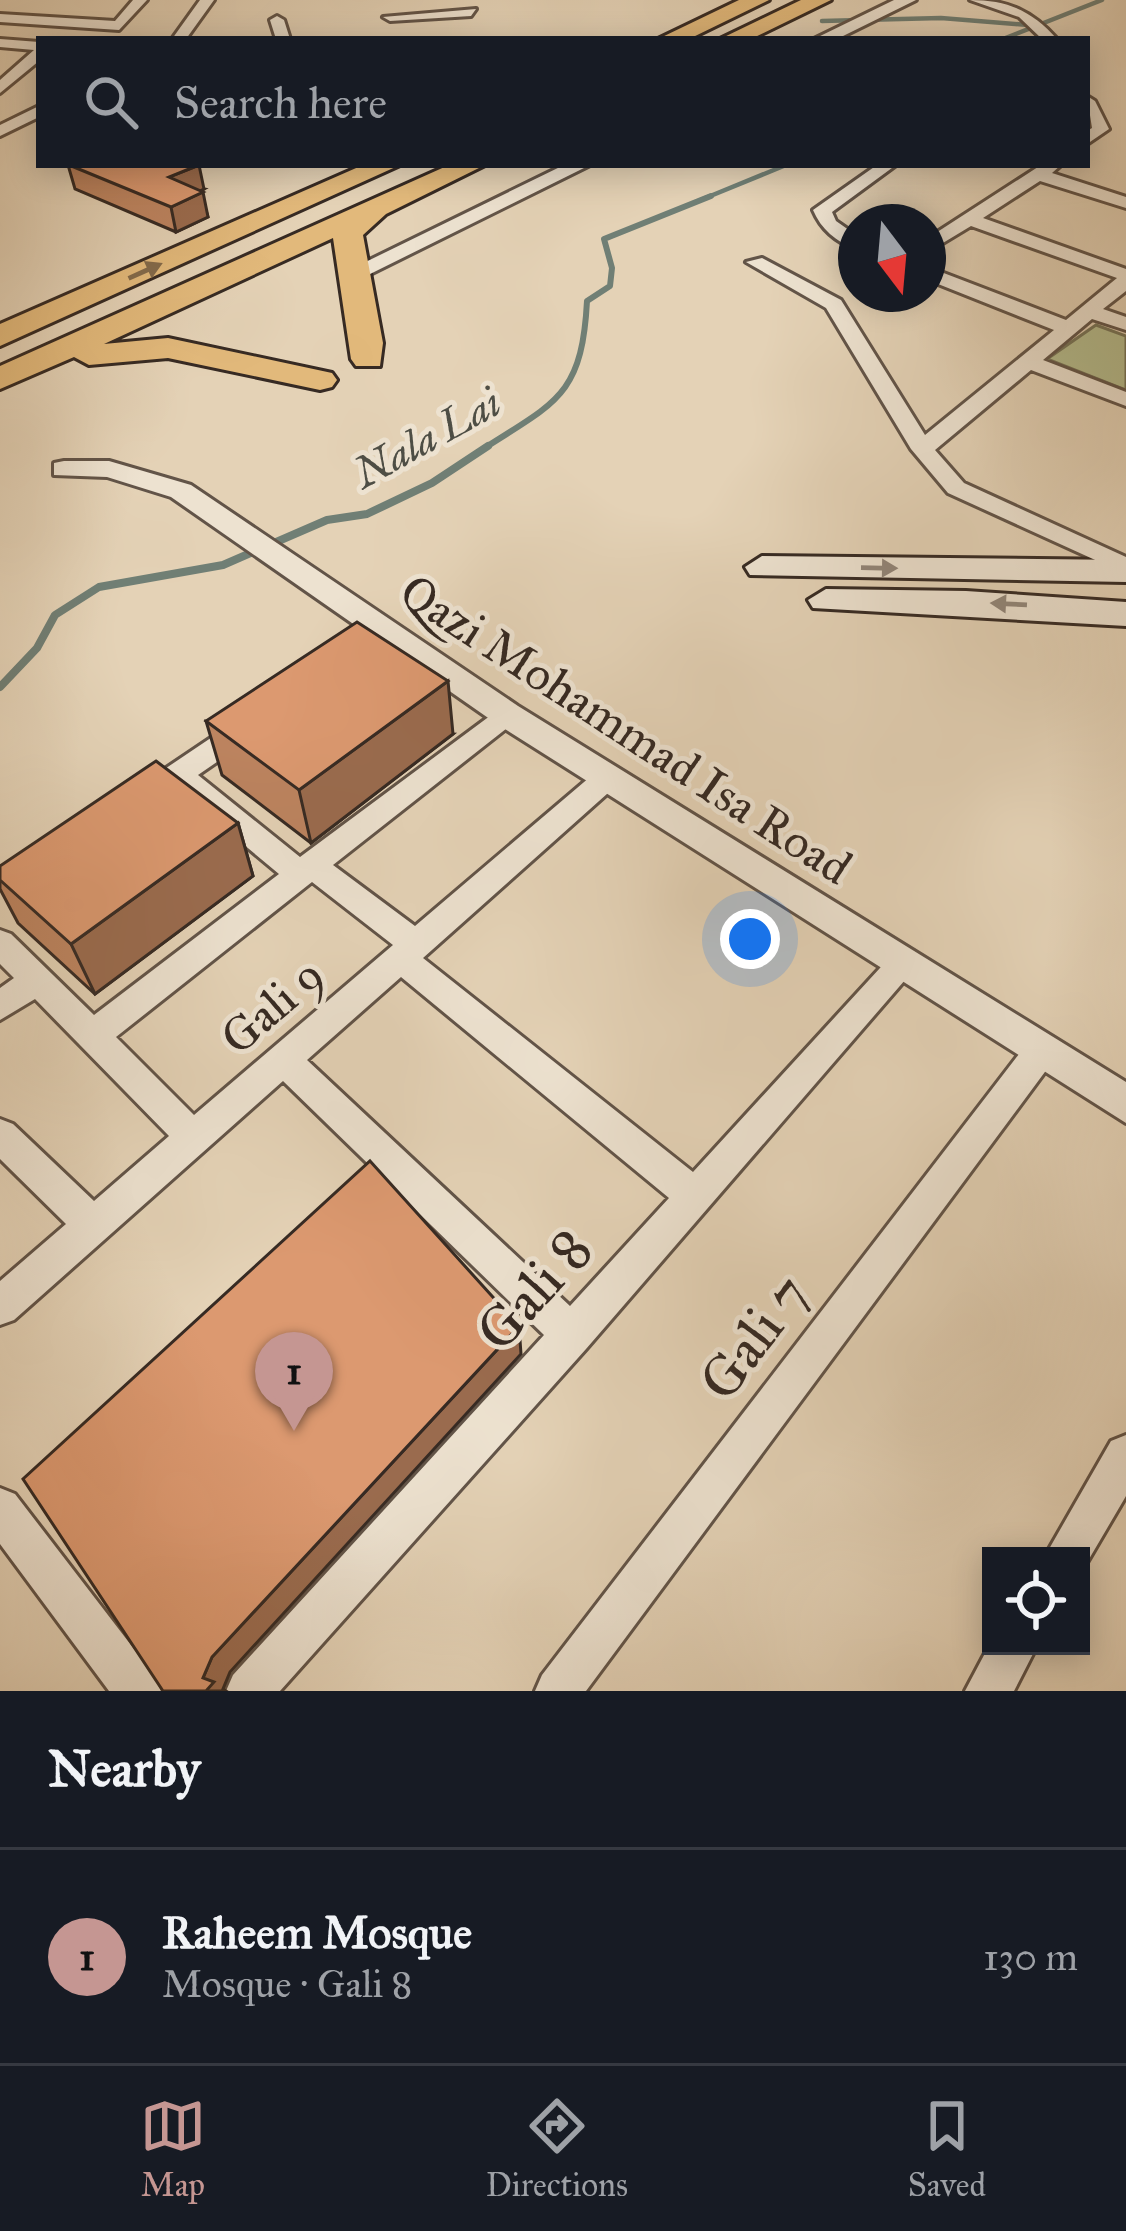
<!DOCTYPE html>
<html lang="en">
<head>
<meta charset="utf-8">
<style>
	body { margin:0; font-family:"IM FELL Great Primer",serif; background:#20242c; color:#f1f3f6 }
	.controls { position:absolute; right:36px; bottom:36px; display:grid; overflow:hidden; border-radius:0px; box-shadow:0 6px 30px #0003 }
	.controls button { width:108px; height:108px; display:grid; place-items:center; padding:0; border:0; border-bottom:3px solid #363941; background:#171b24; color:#f1f3f6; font:60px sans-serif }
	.compass { position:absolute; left:838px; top:204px; width:108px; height:108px; border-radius:50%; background:#171b24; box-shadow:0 6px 30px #0003; rotate:164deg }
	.you { position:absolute; left:750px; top:939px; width:42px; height:42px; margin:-30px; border:9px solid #fff; border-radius:50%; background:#1a73e8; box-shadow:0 0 0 18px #1a73e833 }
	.badge { display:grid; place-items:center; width:78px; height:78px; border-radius:50%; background:#c59692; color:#111; font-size:39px; font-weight:700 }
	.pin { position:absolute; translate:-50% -99px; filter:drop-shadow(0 3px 6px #0008) }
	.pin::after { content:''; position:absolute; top:63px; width:42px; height:36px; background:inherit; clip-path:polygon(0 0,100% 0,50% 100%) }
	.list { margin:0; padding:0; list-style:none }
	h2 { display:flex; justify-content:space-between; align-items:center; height:156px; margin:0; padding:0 48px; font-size:51px }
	h2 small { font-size:39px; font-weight:400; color:#9ea1a6 }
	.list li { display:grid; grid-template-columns:78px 1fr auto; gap:36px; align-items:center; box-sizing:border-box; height:216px; padding:0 48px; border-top:3px solid #363941 }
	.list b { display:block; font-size:45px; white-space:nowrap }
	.list p { margin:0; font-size:39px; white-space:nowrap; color:#9ea1a6 }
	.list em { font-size:39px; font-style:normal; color:#9ea1a6 }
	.icon { flex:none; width:66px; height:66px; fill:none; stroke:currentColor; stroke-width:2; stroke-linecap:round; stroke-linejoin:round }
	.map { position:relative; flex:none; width:1126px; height:1691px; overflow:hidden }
	.search { position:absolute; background:#171b24; box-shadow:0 6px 30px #0003; left:36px; right:36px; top:36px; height:132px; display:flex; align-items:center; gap:30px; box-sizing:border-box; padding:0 42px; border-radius:0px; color:#9ea1a6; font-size:45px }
	.sheet { height:372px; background:#171b24 }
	nav { display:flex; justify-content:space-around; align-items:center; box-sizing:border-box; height:168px; border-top:3px solid #363941; background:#171b24; font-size:33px; color:#9ea1a6 }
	nav a { display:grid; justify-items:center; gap:6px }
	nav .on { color:#c59692 }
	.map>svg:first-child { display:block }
	.green { fill:#b4bc8e; stroke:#757358; stroke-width:3 }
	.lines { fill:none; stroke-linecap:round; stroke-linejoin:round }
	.stream-far2 { stroke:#707f75; stroke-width:4.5 }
	.stream-far1 { stroke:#707f75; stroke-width:6 }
	.stream { stroke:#707f75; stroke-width:8 }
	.minor-casing { stroke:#625448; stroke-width:6 }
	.tertiary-casing { stroke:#625448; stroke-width:6 }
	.secondary-casing { stroke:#362a23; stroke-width:6 }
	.trunk-casing { stroke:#362a23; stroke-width:6 }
	.minor { fill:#ede2d0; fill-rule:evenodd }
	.tertiary { fill:#ede2d0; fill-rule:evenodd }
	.secondary { fill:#ede2d0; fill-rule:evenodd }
	.trunk { fill:#e2b97b; fill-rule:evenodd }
	.wall { fill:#bd8460; stroke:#362a23; stroke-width:3 }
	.shaded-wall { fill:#9a6b4e; stroke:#362a23; stroke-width:3 }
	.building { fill:#dc9970; stroke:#362a23; stroke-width:3 }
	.oneway { fill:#836a4b }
	.oneway2 { fill:#92867a }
	.labels { text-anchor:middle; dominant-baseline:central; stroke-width:10; stroke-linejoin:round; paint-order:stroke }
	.far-water-label { font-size:42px; font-style:italic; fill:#4e4e45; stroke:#ede2d0 }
	.street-label { font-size:48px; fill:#362a23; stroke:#ede2d0 }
	.near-street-label { font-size:57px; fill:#362a23; stroke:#ede2d0 }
</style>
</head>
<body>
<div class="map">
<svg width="1126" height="1691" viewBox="0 0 1126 1691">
	<rect width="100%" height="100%" fill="#e4d2b6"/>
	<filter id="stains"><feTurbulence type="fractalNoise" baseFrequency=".00167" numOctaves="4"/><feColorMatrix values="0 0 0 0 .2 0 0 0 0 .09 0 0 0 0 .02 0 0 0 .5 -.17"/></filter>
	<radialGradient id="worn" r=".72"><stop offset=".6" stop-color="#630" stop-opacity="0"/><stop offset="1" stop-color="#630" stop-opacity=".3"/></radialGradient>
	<path class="green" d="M 1096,325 L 1126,336 L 1126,390 L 1047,359 Z"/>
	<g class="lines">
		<path class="stream-far2" d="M 822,21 L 941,18 L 1028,25
			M 1003,39 L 1102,0
			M 703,199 L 786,165"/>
		<path class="stream-far1" d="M 483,449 C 556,402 582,396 587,301 L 610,286 L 612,268 L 604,239 L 711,196"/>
		<path class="stream" d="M 0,687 L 37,648 L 55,615 L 99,587 L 223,565 L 327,520 L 367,514 L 432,483 L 488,446"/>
		<g class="minor-casing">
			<path id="minor" d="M 133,0 L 147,0 L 119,30 L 0,22 L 0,14 L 115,21 Z
				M 200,0 L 214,0 L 186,39 L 172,39 Z
				M 970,0 C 1008,0 1032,11 1057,39 L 1042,39 L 1019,17 Z
				M 476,9 L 471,16 L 390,21 L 383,17 Z
				M 277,16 L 284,20 L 290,39 L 276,39 L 270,20 Z
				M 0,39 L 39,42 L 39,61 L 0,93 L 0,80 L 34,50 L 0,47 Z
				M 1087,96 L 1095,101 L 1109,129 L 1087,144 L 1087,131 L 1092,128 Z
				M 39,106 L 39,117 L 0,136 L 0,125 Z
				M 877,165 L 896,165 L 832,212 L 836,221 L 856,235 L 856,249 C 836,242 821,229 813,210 Z
				M 1041,165 L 1061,165 L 1052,173 L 1126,197 L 1126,208 L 1040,181 L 983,218 L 1126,269 L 1126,291 L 1103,309 L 1126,317 L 1126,330 L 1092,319 L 1043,360 L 1126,392 L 1126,406 L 1031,370 L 935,450 L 964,483 L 1126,557 L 1126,574 L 948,493 L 911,449 L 826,308 L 746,262 L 762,258 L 841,300 L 925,435 L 1054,330 L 928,280 L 928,267 L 1066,320 L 1117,278 L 971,226 L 928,252 L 928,238 Z
				M 506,704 L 520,714 L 516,721 L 333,865 L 415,926 L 597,771 L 617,771 L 621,778 L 617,785 L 423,958 L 693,1172 L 891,956 L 902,952 L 913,956 L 918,965 L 586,1349 L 280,1691 L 226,1691 L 233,1675 L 544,1335 L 283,1081 L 14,1320 L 0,1325 L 0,1281 L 66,1224 L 0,1159 L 0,1119 L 13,1124 L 94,1201 L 169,1136 L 35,999 L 0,1020 L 0,988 L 14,978 L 0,964 L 0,930 L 11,934 L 94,1015 L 279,874 L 177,789 L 145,808 L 135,805 L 130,797 L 135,789 L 239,719 L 259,719 L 263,726 L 259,733 L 198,775 L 300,857 ZM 312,882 L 393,945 L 194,1115 L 116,1037 ZM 401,977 L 669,1198 L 570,1306 L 307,1060 Z
				M 1041,1036 L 1053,1041 L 1058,1051 L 1053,1061 L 586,1691 L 535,1691 L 542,1675 L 1029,1041 Z
				M 1126,1435 L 1126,1496 L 1082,1571 L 1081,1556 L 1045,1556 L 1111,1441 Z
				M 0,1488 L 15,1494 L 154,1675 L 161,1691 L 109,1691 L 0,1544 Z
				M 991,1642 L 991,1646 L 1037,1646 L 1014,1691 L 965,1691 Z"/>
		</g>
		<g class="tertiary-casing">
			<path id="tertiary" d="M 894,0 L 916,0 L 837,39 L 814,39 Z
				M 564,165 L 590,165 L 360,279 L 341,274 Z
				M 64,461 L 109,461 L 191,485 L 518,706 L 1126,1082 L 1126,1123 L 494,722 L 171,497 L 107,477 L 54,475 L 54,463 Z"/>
		</g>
		<g class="secondary-casing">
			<path id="secondary" d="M 762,556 L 1126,560 L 1126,582 L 750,575 L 745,567 Z
				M 826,589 L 966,591 L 1126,602 L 1126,626 L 813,608 L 808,600 Z"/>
		</g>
		<g class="trunk-casing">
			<path id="trunk" d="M 739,0 L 769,0 L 689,39 L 658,39 Z
				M 801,0 L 831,0 L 751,39 L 720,39 Z
				M 363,165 L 400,165 L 0,346 L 0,324 Z
				M 449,165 L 485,165 L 386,214 L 363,235 L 383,343 L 380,366 L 356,366 L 351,359 L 333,238 L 104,344 L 168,338 L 332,373 L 337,380 L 332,387 L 320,390 L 168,358 L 89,365 L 74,357 L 0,389 L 0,366 Z"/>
		</g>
		<use href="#minor" class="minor"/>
		<use href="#tertiary" class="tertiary"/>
		<use href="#secondary" class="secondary"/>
		<use href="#trunk" class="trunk"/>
	</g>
	<path class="wall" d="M 68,165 L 204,189 L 200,191 L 208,217 L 176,232 L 75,189 Z
		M 206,721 L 453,734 L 311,843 L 222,775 Z
		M 238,823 L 253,876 L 95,994 L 18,923 L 0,889 L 0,866 Z"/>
	<path class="shaded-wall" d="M 199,165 L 204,189 L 175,202 L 169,177 Z
		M 203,192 L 208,217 L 176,232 L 171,207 Z
		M 448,681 L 453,734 L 311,843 L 299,790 Z
		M 238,823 L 253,876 L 95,994 L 71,944 Z
		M 519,1326 L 521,1354 L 230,1672 L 223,1689 L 226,1691 L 206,1691 L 203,1678 L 212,1657 Z"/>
	<path class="building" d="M 69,165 L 199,165 L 169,177 L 203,192 L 171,207 Z
		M 357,622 L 448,681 L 299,790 L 206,721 Z
		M 156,761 L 238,823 L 71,944 L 0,880 L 0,866 Z
		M 370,1161 L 519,1326 L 212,1657 L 203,1678 L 214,1682 L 206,1691 L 163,1691 L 23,1479 Z"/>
	<defs><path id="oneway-solid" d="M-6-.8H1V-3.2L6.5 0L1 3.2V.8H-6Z" transform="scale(3)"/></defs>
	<use class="oneway" href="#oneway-solid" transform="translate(145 271) rotate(-24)"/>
	<g class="oneway2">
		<use href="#oneway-solid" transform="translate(879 568) rotate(1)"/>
		<use href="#oneway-solid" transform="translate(1009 604) rotate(-177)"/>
	</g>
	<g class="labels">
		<g class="far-water-label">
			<text transform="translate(427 438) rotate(-29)">Nala Lai</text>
		</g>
		<g class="street-label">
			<text transform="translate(626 729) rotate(33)">Qazi Mohammad Isa Road</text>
			<text transform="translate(272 1006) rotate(-41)">Gali 9</text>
		</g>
		<g class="near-street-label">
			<text transform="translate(534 1290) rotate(-48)">Gali 8</text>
			<text transform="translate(754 1337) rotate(-53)">Gali 7</text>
		</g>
	</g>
	<rect width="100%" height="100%" filter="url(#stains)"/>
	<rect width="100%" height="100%" fill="url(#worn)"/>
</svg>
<div class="controls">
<button><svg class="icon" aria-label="locate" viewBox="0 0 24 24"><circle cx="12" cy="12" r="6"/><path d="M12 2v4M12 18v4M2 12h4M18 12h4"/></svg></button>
</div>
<svg class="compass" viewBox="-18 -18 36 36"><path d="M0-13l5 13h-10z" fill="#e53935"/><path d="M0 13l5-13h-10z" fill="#9ea1a6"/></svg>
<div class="you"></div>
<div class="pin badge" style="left:294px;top:1431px">1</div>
<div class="search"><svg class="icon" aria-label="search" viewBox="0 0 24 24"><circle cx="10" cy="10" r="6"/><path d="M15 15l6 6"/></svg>Search here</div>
</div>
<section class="sheet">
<h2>Nearby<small></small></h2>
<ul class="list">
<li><span class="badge">1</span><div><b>Raheem Mosque</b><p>Mosque · Gali 8</p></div><em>130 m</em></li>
</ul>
</section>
<nav>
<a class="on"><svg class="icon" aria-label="map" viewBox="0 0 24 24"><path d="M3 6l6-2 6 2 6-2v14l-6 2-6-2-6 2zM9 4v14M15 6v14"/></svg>Map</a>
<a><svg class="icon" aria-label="directions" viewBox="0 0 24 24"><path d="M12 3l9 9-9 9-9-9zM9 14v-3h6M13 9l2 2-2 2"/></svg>Directions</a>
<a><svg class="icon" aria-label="saved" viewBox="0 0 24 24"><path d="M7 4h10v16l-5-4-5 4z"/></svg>Saved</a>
</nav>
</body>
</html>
